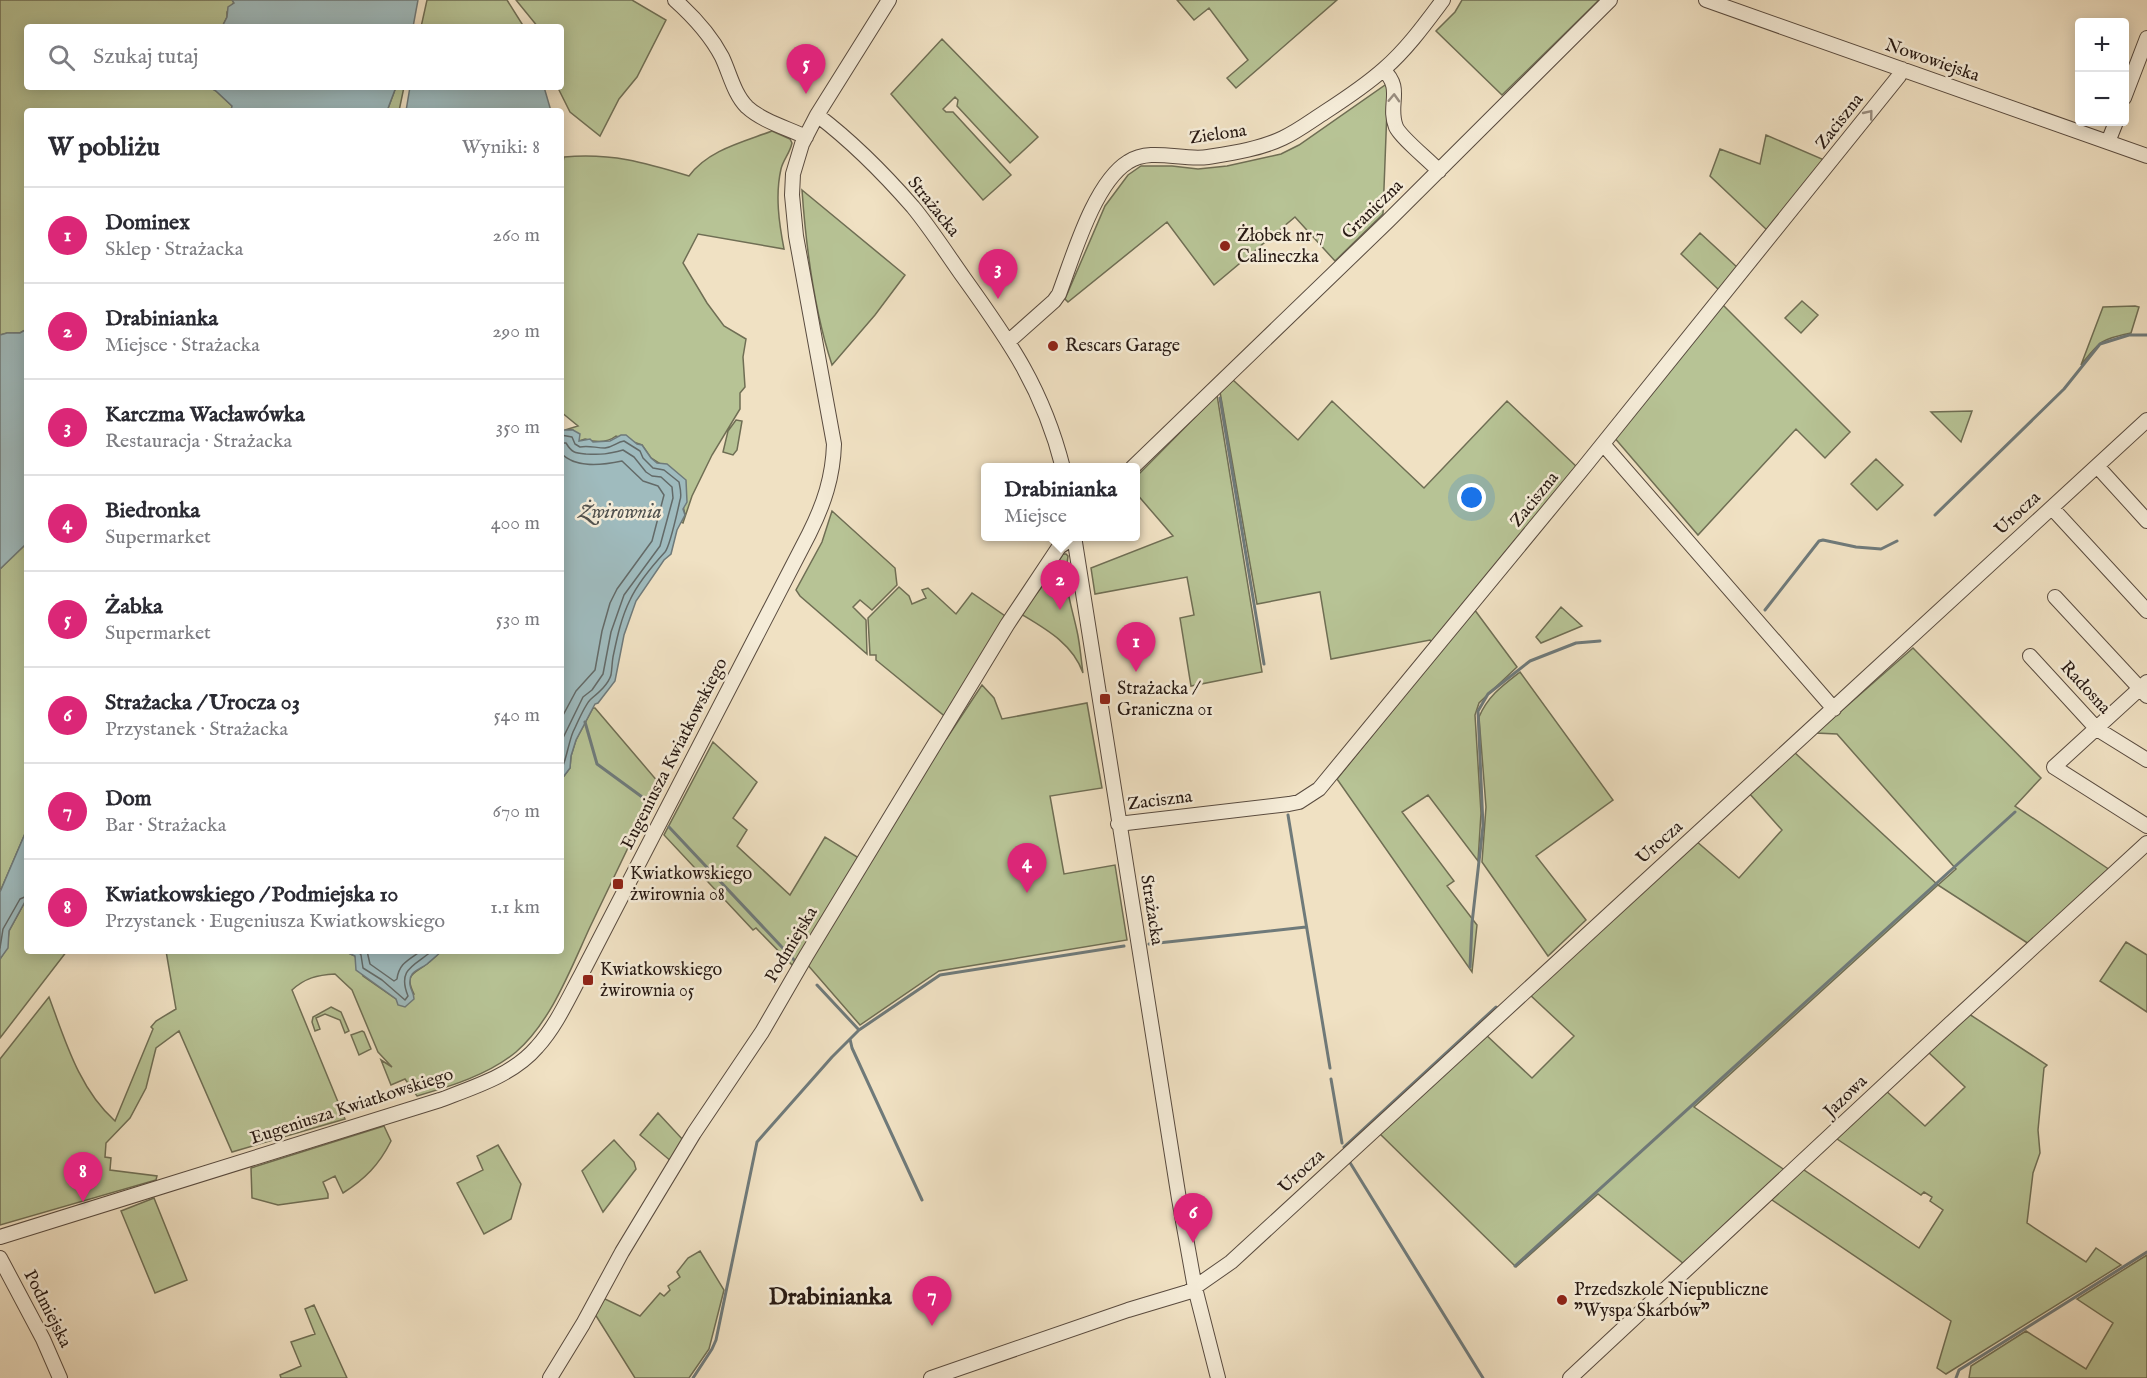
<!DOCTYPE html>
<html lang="pl">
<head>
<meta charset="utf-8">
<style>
	body { margin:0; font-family:"IM FELL English",serif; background:#f7f7f7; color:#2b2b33 }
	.controls { position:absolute; right:18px; top:18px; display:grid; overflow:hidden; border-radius:6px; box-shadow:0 3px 15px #0003 }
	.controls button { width:54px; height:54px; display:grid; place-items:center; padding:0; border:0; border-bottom:2px solid #e1e1e2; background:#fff; color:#2b2b33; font:30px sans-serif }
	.you { position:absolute; left:1472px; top:498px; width:21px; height:21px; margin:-15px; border:4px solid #fff; border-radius:50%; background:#1a73e8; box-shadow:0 0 0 9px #1a73e833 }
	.badge { display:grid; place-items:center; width:39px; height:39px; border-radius:50%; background:#db2777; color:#fff; font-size:20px; font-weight:700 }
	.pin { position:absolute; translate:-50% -50px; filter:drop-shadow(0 2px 3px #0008) }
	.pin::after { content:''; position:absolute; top:32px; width:21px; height:18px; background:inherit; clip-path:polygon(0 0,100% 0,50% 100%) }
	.popup { position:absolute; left:981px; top:463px; width:159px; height:78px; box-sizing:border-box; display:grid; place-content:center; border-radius:6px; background:#fff; filter:drop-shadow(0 2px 4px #0005); font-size:20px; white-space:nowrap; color:#7c7c81 }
	.popup b { font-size:22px; color:#2b2b33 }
	.popup::after { content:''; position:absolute; left:50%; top:100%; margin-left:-12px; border:12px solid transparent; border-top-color:#fff }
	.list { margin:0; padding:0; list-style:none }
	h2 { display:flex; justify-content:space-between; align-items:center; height:78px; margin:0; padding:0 24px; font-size:26px }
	h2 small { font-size:20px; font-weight:400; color:#7c7c81 }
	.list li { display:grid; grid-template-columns:39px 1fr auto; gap:18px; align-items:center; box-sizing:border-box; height:96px; padding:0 24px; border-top:2px solid #e1e1e2 }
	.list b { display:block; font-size:22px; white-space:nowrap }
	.list p { margin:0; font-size:20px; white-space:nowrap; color:#7c7c81 }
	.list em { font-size:20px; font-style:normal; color:#7c7c81 }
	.icon { flex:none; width:33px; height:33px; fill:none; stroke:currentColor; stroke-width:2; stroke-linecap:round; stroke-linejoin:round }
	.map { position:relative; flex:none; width:2147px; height:1378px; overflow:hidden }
	.search { position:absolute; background:#fff; box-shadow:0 3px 15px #0003; left:24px; top:24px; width:540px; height:66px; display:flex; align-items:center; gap:15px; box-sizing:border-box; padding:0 21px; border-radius:6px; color:#7c7c81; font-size:22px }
	.panel { position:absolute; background:#fff; box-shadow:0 3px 15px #0003; left:24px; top:108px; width:540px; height:846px; border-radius:6px }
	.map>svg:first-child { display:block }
	.green { fill:#b7c395; stroke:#6f6e54; stroke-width:1.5 }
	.water { fill:#9fbbbe; stroke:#6f7a7a; stroke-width:1.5 }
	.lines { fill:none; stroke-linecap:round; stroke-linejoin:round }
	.shore { stroke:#636a68; stroke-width:1.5 }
	.stream { stroke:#6f7a7a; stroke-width:3 }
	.minor-casing { stroke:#594b3f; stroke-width:16 }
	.minor { stroke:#f5ecd8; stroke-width:14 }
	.oneway { stroke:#988d7f }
	.poi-dot { fill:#8f2418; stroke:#f5ecd8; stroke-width:2 }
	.labels { text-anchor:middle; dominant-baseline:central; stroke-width:5; stroke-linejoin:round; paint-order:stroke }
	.street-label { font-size:18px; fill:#271913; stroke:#f5ecd8 }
	.poi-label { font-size:18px; fill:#271913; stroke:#f5ecd8; text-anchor:start }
	.water-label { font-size:20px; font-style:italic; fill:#51524f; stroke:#f5ecd8 }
	.district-label { font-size:24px; font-weight:bold; fill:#271913; stroke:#f5ecd8 }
</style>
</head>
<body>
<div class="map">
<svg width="2147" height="1378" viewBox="0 0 2147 1378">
	<rect width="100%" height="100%" fill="#f0e1c3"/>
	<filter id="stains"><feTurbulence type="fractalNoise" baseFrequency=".00333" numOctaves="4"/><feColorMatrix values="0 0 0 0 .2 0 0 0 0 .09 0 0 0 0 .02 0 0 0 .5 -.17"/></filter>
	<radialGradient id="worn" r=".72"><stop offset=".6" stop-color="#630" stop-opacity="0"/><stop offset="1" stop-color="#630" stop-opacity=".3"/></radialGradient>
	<path class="green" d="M 0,0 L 232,0 L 234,2 L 227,12 L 227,17 L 222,27 L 27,27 L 27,87 L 209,87 L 215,90 L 232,106 L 231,111 L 27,111 L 27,329 L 20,333 L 7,333 L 0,335 Z
		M 427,0 L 507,0 L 524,27 L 421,27 Z
		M 516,0 L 632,0 L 666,20 L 637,77 L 619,99 L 600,136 L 570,112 L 559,90 L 558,87 L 561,87 L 561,27 L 538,27 Z
		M 1177,0 L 1337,0 L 1236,88 L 1227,78 L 1248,60 L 1209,8 L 1194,20 Z
		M 1462,0 L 1599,0 L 1502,95 L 1436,31 L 1455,12 Z
		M 942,39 L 1038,137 L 1010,163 L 957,106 L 958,100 L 955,97 L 943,109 L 946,112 L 953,112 L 1011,175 L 983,200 L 891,94 Z
		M 1388,83 L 1383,214 L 1335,261 L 1295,217 L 1214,285 L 1167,222 L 1068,302 L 1065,299 L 1105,206 L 1128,175 L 1141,166 L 1172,166 L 1198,169 L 1227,166 L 1281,154 L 1299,145 Z
		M 396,87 L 404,87 L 399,111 L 387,111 Z
		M 772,131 L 790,139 L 792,143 C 790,153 783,160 781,169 C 775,195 779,223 784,249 L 698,234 L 683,263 L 707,303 L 724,326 L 746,339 L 743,357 L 745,387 L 740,393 L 740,409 L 712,455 L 692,496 L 683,523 L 681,522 L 685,515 L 676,474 L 651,458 L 642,445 L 616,436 C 607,443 597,443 585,439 L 579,441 L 573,430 L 565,430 L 578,426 L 561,412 L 561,195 L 563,195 L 561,171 L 564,157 C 612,153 643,162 689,176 C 708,150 743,142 772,131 Z
		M 1766,135 L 1822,159 L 1824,162 L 1768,231 L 1710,176 L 1720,149 L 1760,164 Z
		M 802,190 L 905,275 L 875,315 L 832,365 C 814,310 806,247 802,190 Z
		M 1700,233 L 1738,268 L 1720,291 L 1681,254 Z
		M 1802,301 L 1818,315 L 1801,333 L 1785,318 Z
		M 1721,303 L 1850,432 L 1825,458 L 1796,429 L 1698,535 L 1613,436 Z
		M 2135,306 L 2139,307 L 2131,333 C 2101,339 2100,341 2081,365 L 2103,307 Z
		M 1233,380 L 1298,440 L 1332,401 L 1424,488 L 1507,401 L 1577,467 L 1434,645 L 1430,640 L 1331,659 L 1320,592 L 1257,604 L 1220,392 Z
		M 1217,395 L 1262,672 L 1191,686 L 1180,618 L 1194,615 L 1187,577 L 1095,594 L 1091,568 L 1173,536 L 1135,492 L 1135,478 Z
		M 1972,411 L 1961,442 L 1931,412 Z
		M 736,420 L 742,421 L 737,450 L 733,455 L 723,452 L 728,431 Z
		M 1876,459 L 1903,485 L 1877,510 L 1851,484 Z
		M 832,511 L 895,568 L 897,585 L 872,610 L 860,600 L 853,607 L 866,620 L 867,654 L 800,596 L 796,590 L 822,542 Z
		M 27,543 L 27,829 L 0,892 L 0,569 Z
		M 1063,554 L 1066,554 L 1068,556 C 1063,585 1071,603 1077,631 C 1080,644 1081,659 1083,673 C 1073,644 1046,629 1021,614 L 1047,580 Z
		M 899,587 L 909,596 L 912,604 L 926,598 L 922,590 L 928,588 L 956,614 L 972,593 L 1008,618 L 947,718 L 876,660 L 876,655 L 870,655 L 868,618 Z
		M 1561,607 L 1582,626 L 1541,643 L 1536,637 Z
		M 1474,609 L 1517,667 L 1479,703 L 1475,715 L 1481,813 L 1478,861 L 1428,795 L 1402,812 L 1454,881 L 1447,886 L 1477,925 L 1472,972 L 1337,779 Z
		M 1913,648 L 2041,778 L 2015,806 L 2110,870 L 2029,944 L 1938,885 L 1694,1107 L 1786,1171 L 1684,1264 L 1598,1194 L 1516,1267 L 1378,1132 L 1485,1034 L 1532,1078 L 1574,1036 L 1529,994 L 1696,841 L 1739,878 L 1782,830 L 1749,793 L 1794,752 L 1938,885 L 1956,869 L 1837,734 L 1816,733 Z
		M 1520,672 L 1613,800 L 1536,856 L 1586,920 L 1548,956 L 1482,862 L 1486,807 L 1479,717 C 1488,696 1502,686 1520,672 Z
		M 982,685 L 994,698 L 1002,719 L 1087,703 L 1102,788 L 1050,796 L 1064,874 L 1115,865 L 1127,940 L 939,971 L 860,1025 L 806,963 L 946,731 L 947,738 Z
		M 593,708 L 595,708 L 659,783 C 636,831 613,879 590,927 C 571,968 551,1022 516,1052 C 488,1075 451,1086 417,1096 L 405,1079 L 391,1085 L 381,1060 L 392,1067 L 378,1052 L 352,990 L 335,974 C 317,975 305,978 292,990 L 345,1119 L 232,1152 L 179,1031 L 156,1048 L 146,1088 L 130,1118 L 106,1143 L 105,1157 L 111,1158 L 110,1170 L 157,1176 L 156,1180 L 0,1225 L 0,1059 L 49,997 C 65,1040 79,1089 115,1121 L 153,1029 L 151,1027 L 156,1021 L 176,1009 L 166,951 L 344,951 L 355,956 L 363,976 L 396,999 L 414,994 C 404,974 414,974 427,964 C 432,960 437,955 442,951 L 561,951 L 561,780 L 570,768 L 571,756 L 576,740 Z
		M 713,742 L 757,782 L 733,818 L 747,830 L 737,846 L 790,895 L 825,837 L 862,860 L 795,968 L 756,928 L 753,930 L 664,835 Z
		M 27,898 L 27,951 L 67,951 L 0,1038 L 0,959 L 7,948 L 9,931 Z
		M 2126,942 L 2147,955 L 2147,1012 L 2100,981 Z
		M 331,1007 L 341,1012 L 349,1031 L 345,1033 L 340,1020 L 325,1014 L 316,1018 L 320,1029 L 315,1031 L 312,1022 L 313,1017 Z
		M 1969,1014 L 2047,1065 L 2044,1068 L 2038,1130 L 2040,1153 L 2033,1173 L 2027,1223 L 2086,1262 L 2096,1248 L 2121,1265 L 1946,1374 L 1937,1368 L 1951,1321 L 1769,1198 L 1801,1168 L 1919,1248 L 1943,1210 L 1930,1201 L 1932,1197 L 1924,1192 L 1921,1195 L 1834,1137 L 1885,1090 L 1925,1126 L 1965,1087 L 1927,1051 Z
		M 362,1031 L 364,1032 L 371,1049 L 359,1055 L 351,1035 Z
		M 658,1113 L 685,1142 L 672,1162 L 640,1135 Z
		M 384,1126 L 391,1141 C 379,1165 365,1179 343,1193 L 335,1176 L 323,1182 L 328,1194 L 328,1198 L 278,1205 L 252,1198 L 251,1168 Z
		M 614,1140 L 634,1162 L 636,1169 L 603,1212 L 582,1171 Z
		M 498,1145 L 521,1184 L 511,1219 L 484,1234 L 457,1183 L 483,1170 L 477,1156 Z
		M 154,1198 L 187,1280 L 155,1293 L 121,1211 Z
		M 700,1251 L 724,1290 L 709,1349 L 689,1378 L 635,1378 L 593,1311 L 601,1297 L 640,1316 L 660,1293 L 664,1296 L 670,1290 L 668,1286 L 680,1277 L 677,1272 L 688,1258 Z
		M 2147,1255 L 2147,1378 L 1969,1378 L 1971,1366 L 2026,1331 L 2086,1369 L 2113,1323 L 2077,1299 Z
		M 314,1305 L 347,1378 L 281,1378 L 280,1375 L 301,1366 L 291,1342 L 315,1334 L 305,1309 Z"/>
	<path class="water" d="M 232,0 L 418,0 L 413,27 L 222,27 L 227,17 L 228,7 L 234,3 Z
		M 209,87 L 396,87 L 387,111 L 231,111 L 232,106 L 216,91 Z
		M 410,87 L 544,87 L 551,111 L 406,111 Z
		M 27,329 L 27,543 L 0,569 L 0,335 L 7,333 L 20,333 Z
		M 561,430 L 573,430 L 580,434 L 579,441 L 590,439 L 593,442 L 610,441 L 621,435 L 626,435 L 637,444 L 642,445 L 651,458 L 657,463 L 667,464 L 686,480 L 687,502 L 683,509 L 685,515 L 677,530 L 671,554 L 664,560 L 636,601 L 624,635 L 615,681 L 598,703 L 595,704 L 576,740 L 571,756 L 570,768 L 561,780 Z
		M 27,829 L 27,898 L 9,931 L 8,948 L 0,959 L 0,892 Z
		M 344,951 L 442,951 C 437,955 432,960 427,964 C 419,970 408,971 410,985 C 411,991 414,993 414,999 L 405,1007 L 398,1005 L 396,999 L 356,970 L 355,956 Z"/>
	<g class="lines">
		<path class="shore" d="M 561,435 L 572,437 L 575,444 L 580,447 C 588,445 596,448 605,448 C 613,447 617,442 624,441 L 640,451 L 643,458 L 653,468 L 664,470 L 679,482 C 680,487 682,495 680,500 C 678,509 670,546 665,552 C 654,564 637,585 630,600 C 621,618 617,638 613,657 C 612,663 612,669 611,675 C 608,685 598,693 591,699 C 585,704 577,724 573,732 C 569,741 565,765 561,770
			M 561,443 L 566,443 C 572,453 575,453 586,454 C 602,455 608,454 623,450 L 634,457 L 646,472 L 652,476 L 661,477 L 672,487 L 673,498 L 660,546 L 624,595 L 611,632 L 603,674 L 592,690 L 583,697 L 561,742
			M 561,453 C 575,469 603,465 622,461 L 643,481 L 658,486 L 664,495 L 652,541 L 617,589 L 610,603 L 602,631 L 595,670 L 576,691 L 561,719
			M 0,948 L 3,929 L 20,899 L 27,896
			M 358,951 L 361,955 L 363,968 L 382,980 L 405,1000 L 408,996 C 397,969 414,966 432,951
			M 367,951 L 370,964 L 394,981 L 397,979 C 399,963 409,960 421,951"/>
		<path class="stream" d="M 1220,398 L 1264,664
			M 1935,515 L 2064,389 L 2100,344 L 2129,335 L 2147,335
			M 1765,610 L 1819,541 L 1823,540 L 1856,547 L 1881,549 L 1897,541
			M 585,722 L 597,764 L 649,802
			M 1288,815 L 1330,1068
			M 669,827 L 795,961
			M 1149,944 L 1306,927
			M 1470,967 L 1472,923 L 1483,826 L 1478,711 L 1488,694 L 1530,661 L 1576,643 L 1600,641
			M 859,1030 L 940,975 L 1124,946
			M 850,1039 L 852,1048 L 922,1200
			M 1331,1079 L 1342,1143
			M 1344,1147 L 1496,1007
			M 1349,1161 L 1483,1378
			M 1515,1266 L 2015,812
			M 693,1378 L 712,1349 L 716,1340 L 757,1142 L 832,1057 L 859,1030 L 817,985
			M 1956,1378 L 1959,1370 L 2147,1252"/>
		<g class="minor-casing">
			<path id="minor" d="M 675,0 C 694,17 710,34 722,57 C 730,74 734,94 747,107 C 762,121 787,128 806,137
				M 1706,0 L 2147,156
				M 1383,70 C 1404,88 1387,105 1396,127 C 1401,138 1429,160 1439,171
				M 2124,98 L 2147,38
				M 817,115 C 850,140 886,176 913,207 C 931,229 947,254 964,278 C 1010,342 1043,389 1063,468
				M 2110,142 L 2110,137 L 2116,122
				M 1009,341 L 1054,301 L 1059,294 C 1073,257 1094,183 1128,162 C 1151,147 1182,161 1208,157 C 1233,153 1260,149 1283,138 C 1298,131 1311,121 1325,112 C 1345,99 1366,85 1384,69 C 1407,49 1425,24 1443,0
				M 1603,444 L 1834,709
				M 2097,466 L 2147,521
				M 1132,468 L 1388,221 L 1610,0
				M 2052,508 L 2147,611
				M 1074,536 L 1179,1199 L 1195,1288 L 1218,1378
				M 2055,597 L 2147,696
				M 2030,656 L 2097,729 L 2147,760
				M 2147,682 L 2054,767 L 2147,826
				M 1118,824 L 1289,804 L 1299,802 L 1319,789 L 1585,466 L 1899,76 L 1902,69
				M 0,1237 L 440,1100 C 474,1087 513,1075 537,1047 C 556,1026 568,999 581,975 L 809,534 C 824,504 833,477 834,444 L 796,236 L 792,195 L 793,174 L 802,144 L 817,115 L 889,0
				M 0,1258 L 43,1339 L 60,1378
				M 550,1378 L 583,1324 L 622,1252 L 694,1133 L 762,1032 L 806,956 L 1007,625 L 1059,547 L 1074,537
				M 931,1378 L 1128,1310 L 1188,1292 L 1231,1262 L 2147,420
				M 1570,1378 L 1953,1021 L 2147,843"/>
		</g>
		<use href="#minor" class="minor"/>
	</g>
	<defs><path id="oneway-chevron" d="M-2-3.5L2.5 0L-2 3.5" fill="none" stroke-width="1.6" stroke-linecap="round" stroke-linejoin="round" transform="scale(1.5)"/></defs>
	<g class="oneway">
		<use href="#oneway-chevron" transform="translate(1394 98) rotate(-88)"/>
		<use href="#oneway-chevron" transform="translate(1869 114) rotate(-51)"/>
	</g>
	<g class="poi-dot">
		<circle cx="1225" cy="246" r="6"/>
		<circle cx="1053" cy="346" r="6"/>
		<rect x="1099" y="693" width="12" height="12" rx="3"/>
		<rect x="612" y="878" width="12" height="12" rx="3"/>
		<rect x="582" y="974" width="12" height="12" rx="3"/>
		<circle cx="1562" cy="1300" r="6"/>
	</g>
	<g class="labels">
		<g class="street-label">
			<text transform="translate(1932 61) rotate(19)">Nowowiejska</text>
			<text transform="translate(1840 122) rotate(-52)">Zaciszna</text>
			<text transform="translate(1218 135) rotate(-8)">Zielona</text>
			<text transform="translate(933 207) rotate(51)">Strażacka</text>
			<text transform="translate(1373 210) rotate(-44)">Graniczna</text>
			<text transform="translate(1535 500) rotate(-51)">Zaciszna</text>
			<text transform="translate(2018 514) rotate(-43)">Urocza</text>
			<text transform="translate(2085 688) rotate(47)">Radosna</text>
			<text transform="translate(675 754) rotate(-63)">Eugeniusza Kwiatkowskiego</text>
			<text transform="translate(1160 801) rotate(-7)">Zaciszna</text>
			<text transform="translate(1660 843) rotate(-42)">Urocza</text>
			<text transform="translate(1151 910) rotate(81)">Strażacka</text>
			<text transform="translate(792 945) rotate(-59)">Podmiejska</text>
			<text transform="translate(1846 1097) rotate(-44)">Jazowa</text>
			<text transform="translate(352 1107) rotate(-18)">Eugeniusza Kwiatkowskiego</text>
			<text transform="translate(1302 1172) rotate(-43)">Urocza</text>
			<text transform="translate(47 1309) rotate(63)">Podmiejska</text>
		</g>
		<g class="poi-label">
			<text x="1237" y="236">Żłobek nr 7<tspan x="1237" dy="21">Calineczka</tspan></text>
			<text x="1065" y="346">Rescars Garage</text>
			<text x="1117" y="689">Strażacka /<tspan x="1117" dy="21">Graniczna 01</tspan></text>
			<text x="630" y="874">Kwiatkowskiego<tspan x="630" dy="21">żwirownia 08</tspan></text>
			<text x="600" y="970">Kwiatkowskiego<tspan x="600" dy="21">żwirownia 05</tspan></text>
			<text x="1574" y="1290">Przedszkole Niepubliczne<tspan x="1574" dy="21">"Wyspa Skarbów"</tspan></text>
		</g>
		<g class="water-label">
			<text x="620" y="512">Żwirownia</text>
		</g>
		<g class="district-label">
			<text x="830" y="1297">Drabinianka</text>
		</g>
	</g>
	<rect width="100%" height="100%" filter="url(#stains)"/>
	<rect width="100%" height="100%" fill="url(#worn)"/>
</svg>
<div class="controls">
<button>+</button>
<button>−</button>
</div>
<div class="you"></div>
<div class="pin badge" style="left:1136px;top:672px">1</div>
<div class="pin badge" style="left:1060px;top:610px">2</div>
<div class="popup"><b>Drabinianka</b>Miejsce</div>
<div class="pin badge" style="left:998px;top:299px">3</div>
<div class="pin badge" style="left:1027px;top:893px">4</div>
<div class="pin badge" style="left:806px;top:94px">5</div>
<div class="pin badge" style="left:1193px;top:1243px">6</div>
<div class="pin badge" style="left:932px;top:1326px">7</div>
<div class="pin badge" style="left:83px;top:1202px">8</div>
<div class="search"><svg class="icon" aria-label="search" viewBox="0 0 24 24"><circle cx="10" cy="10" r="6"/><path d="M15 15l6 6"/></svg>Szukaj tutaj</div>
<section class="panel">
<h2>W pobliżu<small>Wyniki: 8</small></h2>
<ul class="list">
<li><span class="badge">1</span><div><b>Dominex</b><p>Sklep · Strażacka</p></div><em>260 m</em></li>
<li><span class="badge">2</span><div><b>Drabinianka</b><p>Miejsce · Strażacka</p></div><em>290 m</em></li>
<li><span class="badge">3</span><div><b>Karczma Wacławówka</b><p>Restauracja · Strażacka</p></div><em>350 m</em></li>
<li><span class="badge">4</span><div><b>Biedronka</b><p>Supermarket</p></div><em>400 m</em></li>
<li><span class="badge">5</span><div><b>Żabka</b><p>Supermarket</p></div><em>530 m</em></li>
<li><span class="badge">6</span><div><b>Strażacka / Urocza 03</b><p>Przystanek · Strażacka</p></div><em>540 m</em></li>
<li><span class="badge">7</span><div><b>Dom</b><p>Bar · Strażacka</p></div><em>670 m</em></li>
<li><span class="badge">8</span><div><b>Kwiatkowskiego / Podmiejska 10</b><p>Przystanek · Eugeniusza Kwiatkowskiego</p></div><em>1.1 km</em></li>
</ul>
</section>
</div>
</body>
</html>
